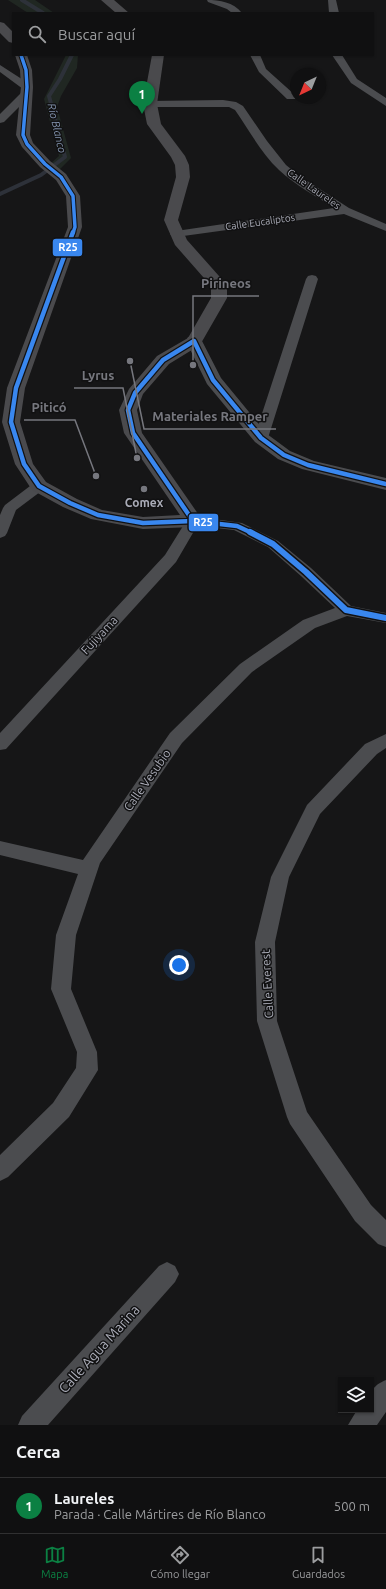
<!DOCTYPE html>
<html lang="es">
<head>
<meta charset="utf-8">
<style>
	body { margin:0; font-family:Ubuntu,sans-serif; background:#19191a; color:#f1f3f6 }
	.controls { position:absolute; right:12px; bottom:12px; display:grid; overflow:hidden; border-radius:0px; box-shadow:0 1px 3px #0004 }
	.controls button { width:36px; height:36px; display:grid; place-items:center; padding:0; border:0; border-bottom:1px solid #303031; background:#101011; color:#f1f3f6; font:20px sans-serif }
	.compass { position:absolute; left:290px; top:68px; width:36px; height:36px; border-radius:50%; background:#101011; box-shadow:0 1px 3px #0004; rotate:223deg }
	.you { position:absolute; left:179px; top:965px; width:14px; height:14px; margin:-10px; border:3px solid #fff; border-radius:50%; background:#1a73e8; box-shadow:0 0 0 6px #1a73e833 }
	.badge { display:grid; place-items:center; width:26px; height:26px; border-radius:50%; background:#0b8043; color:#fff; font-size:13px; font-weight:700 }
	.pin { position:absolute; translate:-50% -33px; filter:drop-shadow(0 1px 2px #0008) }
	.pin::after { content:''; position:absolute; top:21px; width:14px; height:12px; background:inherit; clip-path:polygon(0 0,100% 0,50% 100%) }
	.list { margin:0; padding:0; list-style:none }
	h2 { display:flex; justify-content:space-between; align-items:center; height:52px; margin:0; padding:0 16px; font-size:17px }
	h2 small { font-size:13px; font-weight:400; color:#9c9d9f }
	.list li { display:grid; grid-template-columns:26px 1fr auto; gap:12px; align-items:center; box-sizing:border-box; height:56px; padding:0 16px; border-top:1px solid #303031 }
	.list b { display:block; font-size:15px; white-space:nowrap }
	.list p { margin:0; font-size:13px; white-space:nowrap; color:#9c9d9f }
	.list em { font-size:13px; font-style:normal; color:#9c9d9f }
	.icon { flex:none; width:22px; height:22px; fill:none; stroke:currentColor; stroke-width:2; stroke-linecap:round; stroke-linejoin:round }
	.map { position:relative; flex:none; width:386px; height:1425px; overflow:hidden }
	.search { position:absolute; background:#101011; box-shadow:0 1px 3px #0004; left:12px; right:12px; top:12px; height:44px; display:flex; align-items:center; gap:10px; box-sizing:border-box; padding:0 14px; border-radius:0px; color:#9c9d9f; font-size:15px }
	.sheet { height:108px; background:#101011 }
	nav { display:flex; justify-content:space-around; align-items:center; box-sizing:border-box; height:56px; border-top:1px solid #303031; background:#101011; font-size:11px; color:#9c9d9f }
	nav a { display:grid; justify-items:center; gap:2px }
	nav .on { color:#0b8043 }
	.map>svg:first-child { display:block }
	.green { fill:#202722 }
	.lines { fill:none; stroke-linecap:round; stroke-linejoin:round }
	.stream { stroke:#2d3139; stroke-width:4 }
	.minor { fill:#4b4c4f; fill-rule:evenodd }
	.tertiary { fill:#4b4c4f; fill-rule:evenodd }
	.secondary { fill:#4a4a4d; fill-rule:evenodd }
	.bus-1-far2-casing { stroke:#111112; stroke-width:5.5 }
	.bus-1-far1-casing { stroke:#111112; stroke-width:7 }
	.bus-1-casing { stroke:#111112; stroke-width:9 }
	.bus-1-far2 { stroke:#3987ef; stroke-width:3.5 }
	.bus-1-far1 { stroke:#3987ef; stroke-width:4.5 }
	.bus-1 { stroke:#3987ef; stroke-width:6 }
	.poi-dot { fill:#76777e; stroke:#111112; stroke-width:1.5 }
	.labels { text-anchor:middle; dominant-baseline:central; stroke-width:3; stroke-linejoin:round; paint-order:stroke }
	.far-street-label { font-size:10px; fill:#a9abb6; stroke:#111112 }
	.far-water-label { font-size:11px; font-style:italic; fill:#8394ae; stroke:#111112 }
	.poi-label { font-size:12px; font-weight:bold; fill:#a9abb6; stroke:#111112 }
	.street-label { font-size:12px; fill:#a9abb6; stroke:#111112 }
	.near-street-label { font-size:14px; fill:#a9abb6; stroke:#111112 }
	.leader { fill:none; stroke:#76777e; stroke-width:1.5 }
	.callout-dot { fill:#76777e; stroke:#111112; stroke-width:1.5 }
	.callout-label { font-size:13px; text-anchor:middle; font-weight:bold; fill:#76777e; stroke:#111112; stroke-width:3; stroke-linejoin:round; paint-order:stroke }
	.line-badge { stroke:#111112; stroke-width:1.5 }
	.badge-label { font-size:11px; text-anchor:middle; font-weight:bold; fill:#fff }
</style>
</head>
<body>
<div class="map">
<svg width="386" height="1425" viewBox="0 0 386 1425">
	<rect width="100%" height="100%" fill="#161617"/>
	<path class="green" d="M 8,0 L 35,0 L 54,13 L 28,13 Z
		M 66,55 L 78,55 L 77,68 L 61,96 L 57,107 L 71,158 L 59,170 L 50,164 L 59,156 L 44,99 Z"/>
	<g class="lines">
		<path class="stream" d="M 22,0 L 43,13
			M 0,194 L 41,175 L 65,157 L 49,96 L 60,79 L 72,55"/>
		<path class="minor" d="M 207,0 C 220,0 233,2 242,13 L 232,13 L 227,9 L 208,2 Z
			M 328,0 L 336,0 L 339,13 L 329,13 Z
			M 250,55 L 260,55 L 266,69 L 295,95 L 296,97 L 295,99 L 287,99 L 259,72 Z
			M 332,55 L 342,55 L 357,79 L 386,98 L 386,106 L 351,83 Z
			M 0,65 L 31,85 L 32,87 L 31,89 L 23,89 L 0,72 Z
			M 27,90 L 32,93 L 31,95 L 4,122 L 0,123 L 0,114 L 23,91 Z
			M 223,100 L 236,102 L 243,106 L 267,141 L 286,165 L 301,177 L 349,208 L 386,224 L 386,231 L 344,214 L 176,237 L 172,236 L 170,234 L 172,232 L 176,231 L 334,208 C 316,196 295,185 279,170 C 261,153 249,130 235,110 L 229,107 L 150,107 L 145,104 L 150,101 Z
			M 312,275 L 316,276 L 318,279 L 268,438 L 266,441 L 261,442 L 256,441 L 254,438 L 306,279 L 308,276 Z
			M 39,482 L 44,483 L 46,486 L 44,489 L 16,510 L 7,533 L 5,536 L 0,538 L 0,515 L 3,508 L 5,505 L 34,483 Z
			M 193,516 L 242,523 L 278,541 L 311,568 L 351,606 L 386,613 L 386,623 L 347,616 L 315,628 L 252,672 L 182,743 L 100,863 L 76,935 L 71,989 L 97,1052 L 98,1070 L 69,1117 L 8,1177 L 0,1181 L 0,1155 L 53,1103 L 76,1068 L 77,1052 L 51,989 L 56,935 L 78,874 L 0,855 L 0,841 L 83,860 L 170,733 L 240,664 L 303,620 L 335,608 L 301,576 L 268,547 L 234,530 L 197,526 L 176,562 L 6,749 L 0,750 L 0,733 L 165,555 L 188,518 Z
			M 386,734 L 386,748 L 377,754 L 320,814 L 289,877 L 275,942 L 277,1021 L 307,1112 L 371,1205 L 386,1220 L 386,1247 L 378,1244 L 355,1221 L 290,1124 L 287,1117 L 257,1021 L 255,942 L 271,877 L 307,805 L 365,744 Z
			M 167,1262 L 175,1266 L 179,1274 L 175,1282 L 48,1425 L 18,1425 L 22,1416 L 159,1266 Z
			M 386,1380 L 386,1412 L 377,1425 L 348,1425 L 357,1410 L 371,1410 C 371,1394 369,1387 386,1380 Z"/>
		<path class="tertiary" d="M 194,336 L 200,337 L 202,341 L 221,378 L 267,434 L 290,451 L 314,461 L 386,478 L 386,490 L 302,469 L 278,459 L 255,442 L 207,384 L 186,341 L 188,337 Z"/>
		<path class="secondary" d="M 101,0 L 114,0 L 129,13 L 116,13 Z
			M 0,22 L 4,23 L 13,32 L 13,43 L 9,42 L 0,33 Z
			M 15,55 L 27,55 L 32,70 L 33,87 L 30,135 L 33,143 L 50,161 L 66,174 L 80,196 L 82,227 L 25,388 L 20,422 L 33,464 L 46,482 L 77,499 L 102,510 L 143,517 L 180,515 L 124,433 L 119,410 L 129,389 L 157,356 L 188,338 L 211,298 L 211,286 L 175,245 L 164,220 L 176,177 L 175,165 L 171,157 L 147,124 L 143,104 L 152,55 L 164,55 L 157,104 L 161,124 L 185,156 L 189,165 L 190,177 L 178,220 L 187,240 L 227,285 L 227,298 L 200,345 L 169,364 L 143,394 L 137,410 L 142,433 L 203,521 L 200,525 L 193,527 L 143,529 L 91,519 L 63,507 L 32,490 L 15,464 L 2,422 L 7,388 L 68,227 L 66,196 L 56,180 L 40,167 L 22,147 L 16,135 L 21,87 L 20,70 Z"/>
		<g class="bus-1-far2-casing">
			<path id="bus-1-far2" d="M 21,55 L 26,70 L 27,87 L 23,135 L 27,144 L 45,164 L 61,177 L 73,196 L 75,227 L 73,233"/>
		</g>
		<g class="bus-1-far1-casing">
			<path id="bus-1-far1" d="M 73,232 L 16,388 L 11,422 L 24,464 L 39,486 L 70,503 L 98,515 L 143,523 L 193,521 L 237,526 L 252,533
				M 193,521 L 133,433 L 128,410 L 135,393 L 163,360 L 194,341 L 213,380 L 261,438 L 284,455 L 308,465 L 386,484"/>
		</g>
		<g class="bus-1-casing">
			<path id="bus-1" d="M 250,532 L 273,544 L 306,572 L 346,610 L 386,618"/>
		</g>
		<use href="#bus-1-far2" class="bus-1-far2"/>
		<use href="#bus-1-far1" class="bus-1-far1"/>
		<use href="#bus-1" class="bus-1"/>
	</g>
	<circle class="poi-dot" cx="144" cy="489" r="4"/>
	<g class="labels">
		<g class="far-street-label">
			<text transform="translate(314 189) rotate(35)">Calle Laureles</text>
			<text transform="translate(260 222) rotate(-8)">Calle Eucaliptos</text>
		</g>
		<g class="far-water-label">
			<text transform="translate(57 128) rotate(77)">Río Blanco</text>
		</g>
		<g class="poi-label">
			<text x="144" y="502">Comex</text>
		</g>
		<g class="street-label">
			<text transform="translate(99 635) rotate(-47)">Fujiyama</text>
			<text transform="translate(147 780) rotate(-55)">Calle Vesubio</text>
			<text transform="translate(267 984) rotate(-93)">Calle Everest</text>
		</g>
		<g class="near-street-label">
			<text transform="translate(99 1349) rotate(-48)">Calle Agua Marina</text>
		</g>
	</g>
	<path class="leader" d="M193 365L193 296H259M137 458L123 388H74M96 476L75 420H24M130 361L144 429H276"/>
	<g class="callout-dot">
		<circle cx="193" cy="365" r="4"/>
		<circle cx="137" cy="458" r="4"/>
		<circle cx="96" cy="476" r="4"/>
		<circle cx="130" cy="361" r="4"/>
	</g>
	<g class="callout-label">
		<text x="226" y="288">Pirineos</text>
		<text x="98" y="380">Lyrus</text>
		<text x="49" y="412">Piticó</text>
		<text x="210" y="421">Materiales Ramper</text>
	</g>
	<g class="line-badge">
		<rect x="52" y="238" width="31" height="19" rx="4" fill="#3987ef"/>
		<rect x="188" y="513" width="31" height="19" rx="4" fill="#3987ef"/>
	</g>
	<g class="badge-label">
		<text x="68" y="251">R25</text>
		<text x="203" y="526">R25</text>
	</g>
</svg>
<div class="controls">
<button><svg class="icon" aria-label="layers" viewBox="0 0 24 24"><path d="M12 4l9 5-9 5-9-5zM3 14l9 5 9-5"/></svg></button>
</div>
<svg class="compass" viewBox="-18 -18 36 36"><path d="M0-13l5 13h-10z" fill="#e53935"/><path d="M0 13l5-13h-10z" fill="#9c9d9f"/></svg>
<div class="you"></div>
<div class="pin badge" style="left:142px;top:114px">1</div>
<div class="search"><svg class="icon" aria-label="search" viewBox="0 0 24 24"><circle cx="10" cy="10" r="6"/><path d="M15 15l6 6"/></svg>Buscar aquí</div>
</div>
<section class="sheet">
<h2>Cerca<small></small></h2>
<ul class="list">
<li><span class="badge">1</span><div><b>Laureles</b><p>Parada · Calle Mártires de Río Blanco</p></div><em>500 m</em></li>
</ul>
</section>
<nav>
<a class="on"><svg class="icon" aria-label="map" viewBox="0 0 24 24"><path d="M3 6l6-2 6 2 6-2v14l-6 2-6-2-6 2zM9 4v14M15 6v14"/></svg>Mapa</a>
<a><svg class="icon" aria-label="directions" viewBox="0 0 24 24"><path d="M12 3l9 9-9 9-9-9zM9 14v-3h6M13 9l2 2-2 2"/></svg>Cómo llegar</a>
<a><svg class="icon" aria-label="saved" viewBox="0 0 24 24"><path d="M7 4h10v16l-5-4-5 4z"/></svg>Guardados</a>
</nav>
</body>
</html>
